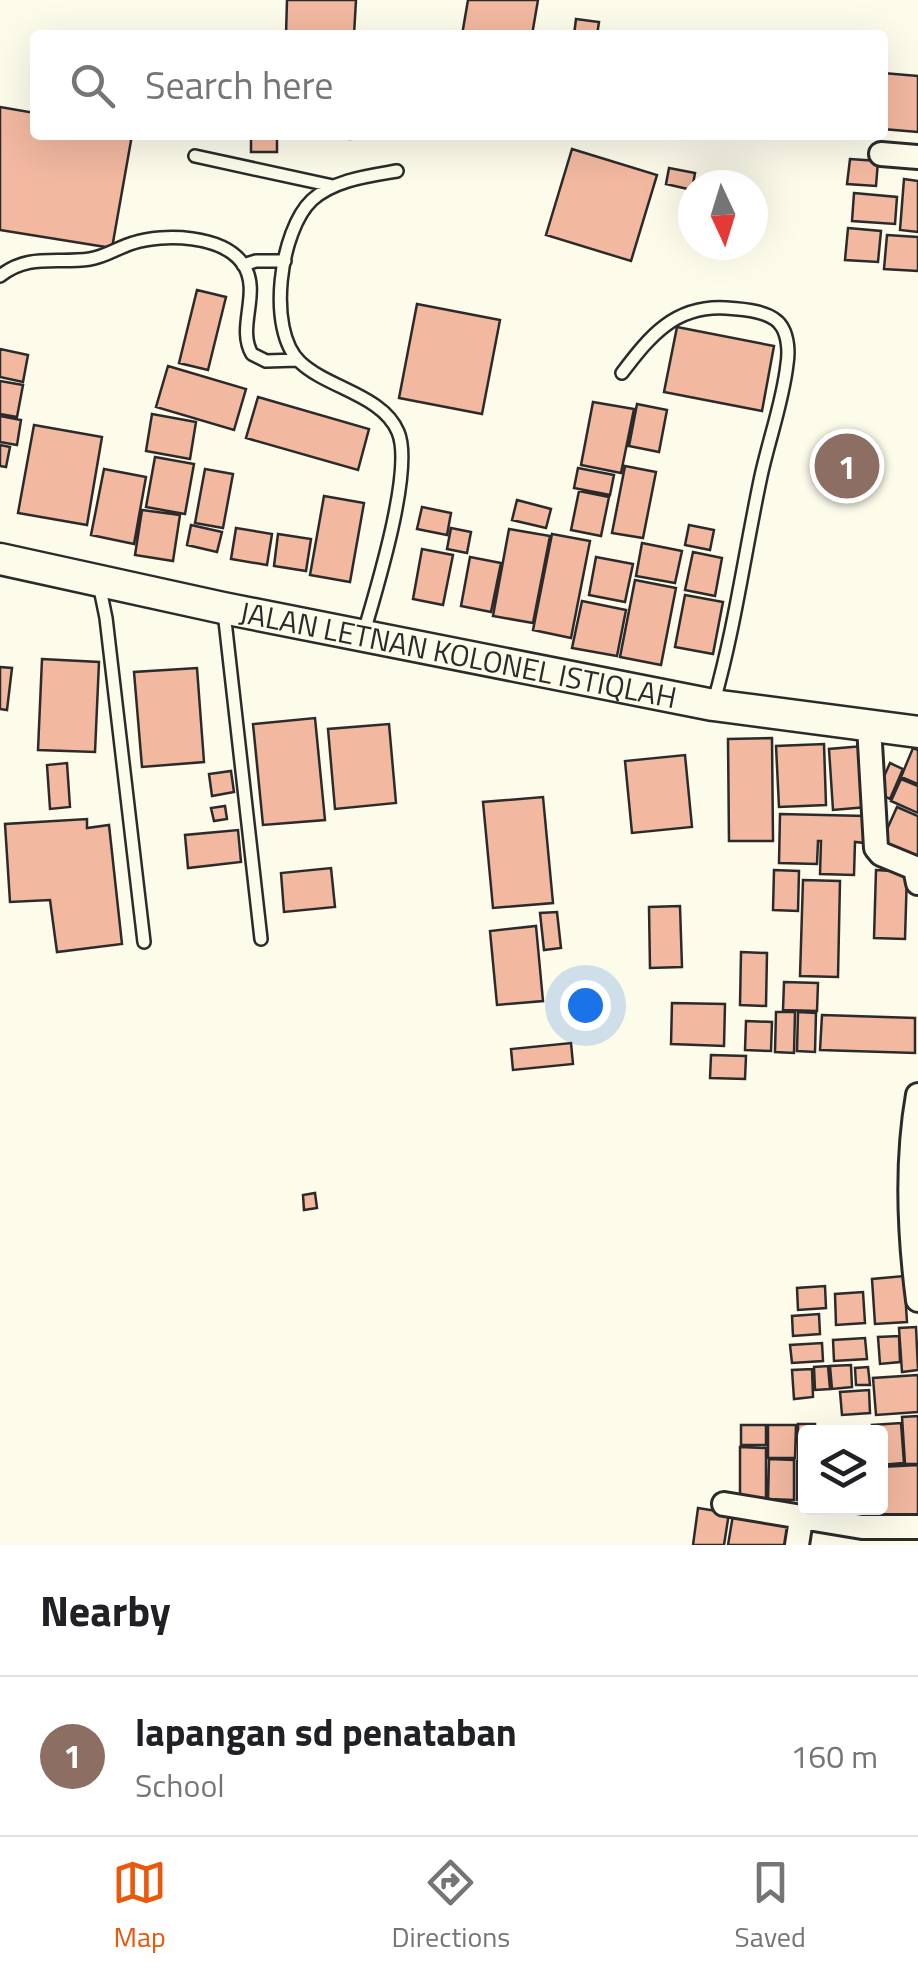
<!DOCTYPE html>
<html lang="en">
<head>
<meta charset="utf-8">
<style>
	body { margin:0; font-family:"Titillium Web",sans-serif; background:#f6f6f6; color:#202124 }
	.controls { position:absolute; right:30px; bottom:30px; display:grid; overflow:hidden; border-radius:10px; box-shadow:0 10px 40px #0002 }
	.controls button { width:90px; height:90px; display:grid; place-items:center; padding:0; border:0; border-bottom:2px solid #e0e0e0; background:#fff; color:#202124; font:50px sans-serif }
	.compass { position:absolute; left:678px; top:170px; width:90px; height:90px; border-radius:50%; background:#fff; box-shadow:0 10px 40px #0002; rotate:176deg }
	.you { position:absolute; left:585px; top:1005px; width:35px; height:35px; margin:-25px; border:8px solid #fff; border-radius:50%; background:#1a73e8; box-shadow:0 0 0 15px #1a73e833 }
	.badge { display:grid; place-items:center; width:65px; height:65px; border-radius:50%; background:#ea580c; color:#fff; font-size:32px; font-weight:700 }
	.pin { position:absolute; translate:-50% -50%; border:5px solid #fff; box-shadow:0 2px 10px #0006 }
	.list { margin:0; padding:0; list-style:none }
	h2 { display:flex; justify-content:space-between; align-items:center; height:130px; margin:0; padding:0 40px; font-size:42px }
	h2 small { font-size:32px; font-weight:400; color:#757577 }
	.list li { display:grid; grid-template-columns:65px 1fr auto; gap:30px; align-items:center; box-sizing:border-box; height:160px; padding:0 40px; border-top:2px solid #e0e0e0 }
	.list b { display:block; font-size:38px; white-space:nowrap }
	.list p { margin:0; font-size:32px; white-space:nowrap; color:#757577 }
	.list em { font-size:32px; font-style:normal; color:#757577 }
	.icon { flex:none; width:55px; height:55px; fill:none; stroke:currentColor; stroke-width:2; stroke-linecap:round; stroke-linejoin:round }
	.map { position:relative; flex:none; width:918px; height:1545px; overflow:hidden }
	.search { position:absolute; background:#fff; box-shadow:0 10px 40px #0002; left:30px; right:30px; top:30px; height:110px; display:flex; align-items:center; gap:25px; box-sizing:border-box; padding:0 35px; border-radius:10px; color:#757577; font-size:38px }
	.sheet { height:290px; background:#fff }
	nav { display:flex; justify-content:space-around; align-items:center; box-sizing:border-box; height:140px; border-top:2px solid #e0e0e0; background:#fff; font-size:28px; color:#757577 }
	nav a { display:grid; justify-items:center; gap:5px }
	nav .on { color:#ea580c }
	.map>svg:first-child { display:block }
	.building { fill:#f2b8a0; stroke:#2b2b2b; stroke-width:2.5 }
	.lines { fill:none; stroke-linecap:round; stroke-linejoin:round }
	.lane-casing { stroke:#2b2b2b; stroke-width:16 }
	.street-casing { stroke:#2b2b2b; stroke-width:28 }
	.secondary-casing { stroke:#2b2b2b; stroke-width:35 }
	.lane { stroke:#fdfbea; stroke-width:11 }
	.street { stroke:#fdfbea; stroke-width:22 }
	.secondary { stroke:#fdfbea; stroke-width:30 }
	.labels { text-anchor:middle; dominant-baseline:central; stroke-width:8; stroke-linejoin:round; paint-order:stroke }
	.street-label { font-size:30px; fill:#2b2b2b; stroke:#fdfbea }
</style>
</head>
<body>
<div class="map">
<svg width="918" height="1545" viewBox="0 0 918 1545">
	<rect width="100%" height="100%" fill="#fdfbea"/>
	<path class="building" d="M 287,0 L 356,0 L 354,35 L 286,35 Z
		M 468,0 L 538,0 L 532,35 L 462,35 Z
		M 576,19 L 599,22 L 597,35 L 574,35 Z
		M 883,73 L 918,76 L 918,132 L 883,129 Z
		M 0,107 L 35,113 L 35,135 L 132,135 L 112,248 L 0,230 Z
		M 251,135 L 277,135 L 277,152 L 251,152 Z
		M 281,135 L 350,135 L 350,139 Z
		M 572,149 L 657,175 L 631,261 L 546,235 Z
		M 850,159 L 878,161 L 876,186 L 847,184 Z
		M 669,168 L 695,173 L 692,190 L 666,184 Z
		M 904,179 L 918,181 L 918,232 L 900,230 Z
		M 854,193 L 897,197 L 895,224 L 852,221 Z
		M 848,228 L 881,231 L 878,262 L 845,260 Z
		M 887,235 L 918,237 L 918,271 L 884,269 Z
		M 197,290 L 226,297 L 208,370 L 179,363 Z
		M 417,304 L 500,320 L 482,414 L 399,398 Z
		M 677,327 L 774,346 L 762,411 L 664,392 Z
		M 0,349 L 28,355 L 23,382 L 0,377 Z
		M 168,366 L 246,389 L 234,430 L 156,407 Z
		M 0,381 L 23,385 L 17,417 L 0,414 Z
		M 258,397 L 369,429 L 358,470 L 246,438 Z
		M 593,402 L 634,409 L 621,473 L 581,465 Z
		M 637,404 L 667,410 L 659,452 L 629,446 Z
		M 152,414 L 196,422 L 190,459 L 146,451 Z
		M 0,416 L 21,420 L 17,445 L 0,442 Z
		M 34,425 L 102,437 L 87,525 L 18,513 Z
		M 0,445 L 10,447 L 6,467 L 0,466 Z
		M 155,457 L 194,464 L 185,514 L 146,507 Z
		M 625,466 L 656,472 L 643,538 L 612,533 Z
		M 578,468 L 614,475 L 610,495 L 574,488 Z
		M 104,469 L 146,477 L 134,544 L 91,535 Z
		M 205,469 L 233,474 L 223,528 L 195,523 Z
		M 579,491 L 609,497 L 601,536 L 571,530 Z
		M 324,496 L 364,503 L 350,582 L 310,575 Z
		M 517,500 L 551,509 L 546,528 L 512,520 Z
		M 422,507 L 451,513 L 447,535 L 417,529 Z
		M 142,510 L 180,515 L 173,561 L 135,555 Z
		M 191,525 L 222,532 L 217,552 L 187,545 Z
		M 689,525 L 714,530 L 710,550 L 685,545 Z
		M 236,528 L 272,534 L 267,565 L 231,559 Z
		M 451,528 L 471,532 L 467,553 L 447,549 Z
		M 509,529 L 550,536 L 533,623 L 493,616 Z
		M 278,534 L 311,539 L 306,571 L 274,566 Z
		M 552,534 L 590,541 L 571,638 L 533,630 Z
		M 642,543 L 682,551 L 675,583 L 636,576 Z
		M 422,549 L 453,555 L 443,605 L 413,599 Z
		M 693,552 L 722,558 L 715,596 L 685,590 Z
		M 470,557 L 501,563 L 491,612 L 461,606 Z
		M 596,557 L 633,564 L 625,602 L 589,595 Z
		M 635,580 L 676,588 L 661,665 L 620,657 Z
		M 685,595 L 723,602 L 713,654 L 675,647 Z
		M 582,601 L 626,610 L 617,656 L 572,648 Z
		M 42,659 L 99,662 L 95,752 L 38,750 Z
		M 0,667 L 12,668 L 7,710 L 0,709 Z
		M 197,668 L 204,762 L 142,767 L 134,672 Z
		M 315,718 L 325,820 L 263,825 L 253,724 Z
		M 389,724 L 396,803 L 335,809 L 328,729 Z
		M 772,738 L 773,841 L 729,841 L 728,739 Z
		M 824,744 L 826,805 L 779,807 L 776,746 Z
		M 863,746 L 867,807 L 833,810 L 829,749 Z
		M 913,748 L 918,750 L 918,784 L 901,777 Z
		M 685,755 L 692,827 L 632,833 L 625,761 Z
		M 67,763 L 70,807 L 50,809 L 47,765 Z
		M 890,763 L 903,769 L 890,799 L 877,792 Z
		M 231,771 L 234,792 L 212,796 L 209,774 Z
		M 901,779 L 918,786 L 918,813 L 891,801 Z
		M 543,797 L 553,903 L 493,908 L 483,802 Z
		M 225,806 L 227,819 L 214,821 L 211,808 Z
		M 897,807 L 918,816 L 918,860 L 880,845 Z
		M 780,814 L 866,816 L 865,843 L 855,842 L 854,875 L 820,874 L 821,841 L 818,841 L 817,864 L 779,863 Z
		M 87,819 L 87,828 L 109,825 L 122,944 L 57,952 L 50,900 L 10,902 L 5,824 Z
		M 238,830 L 241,862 L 188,868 L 185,835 Z
		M 331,868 L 335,907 L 284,912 L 281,873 Z
		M 774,870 L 799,871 L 798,911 L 773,910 Z
		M 876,870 L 907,872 L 905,939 L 874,938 Z
		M 803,880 L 840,881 L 838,977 L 800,976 Z
		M 680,906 L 682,967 L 650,968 L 649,907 Z
		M 557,912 L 561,948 L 544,950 L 540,913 Z
		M 536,926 L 543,1001 L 497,1005 L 490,931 Z
		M 741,952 L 767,953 L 766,1006 L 740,1005 Z
		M 784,982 L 818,983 L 817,1011 L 783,1010 Z
		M 672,1003 L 725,1004 L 724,1046 L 671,1044 Z
		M 776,1012 L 795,1012 L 794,1053 L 775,1052 Z
		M 798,1012 L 816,1013 L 815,1052 L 797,1051 Z
		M 822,1015 L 915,1018 L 915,1053 L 820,1050 Z
		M 746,1021 L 772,1022 L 771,1051 L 745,1050 Z
		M 571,1043 L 573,1064 L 513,1070 L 511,1049 Z
		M 711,1055 L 746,1056 L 745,1079 L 710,1078 Z
		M 315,1193 L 317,1208 L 304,1210 L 303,1195 Z
		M 904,1276 L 907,1322 L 875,1324 L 872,1279 Z
		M 825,1286 L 826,1308 L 798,1310 L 797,1288 Z
		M 863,1292 L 865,1323 L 836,1325 L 835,1294 Z
		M 819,1314 L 820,1334 L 793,1336 L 792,1316 Z
		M 916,1327 L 918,1370 L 902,1372 L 899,1328 Z
		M 899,1336 L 900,1362 L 880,1364 L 878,1337 Z
		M 865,1338 L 867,1359 L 834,1361 L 833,1340 Z
		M 822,1343 L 823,1361 L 792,1363 L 790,1345 Z
		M 851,1365 L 852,1387 L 832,1389 L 830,1366 Z
		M 828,1366 L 830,1389 L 815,1390 L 814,1367 Z
		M 868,1367 L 870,1385 L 856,1385 L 855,1368 Z
		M 812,1369 L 813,1397 L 794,1399 L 792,1370 Z
		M 918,1375 L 918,1412 L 876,1415 L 873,1378 Z
		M 869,1390 L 870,1413 L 842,1415 L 840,1392 Z
		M 918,1416 L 918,1464 L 905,1464 L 902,1417 Z
		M 901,1423 L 904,1463 L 880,1465 L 880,1432 L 872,1432 L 872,1425 Z
		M 798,1424 L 815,1424 L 815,1432 L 806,1432 L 806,1459 L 798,1459 Z
		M 741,1425 L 766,1425 L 766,1445 L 741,1445 Z
		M 768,1425 L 796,1425 L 795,1458 L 768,1458 Z
		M 740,1447 L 766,1448 L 766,1498 L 740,1498 Z
		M 769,1459 L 794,1460 L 794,1500 L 768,1499 Z
		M 797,1461 L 806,1462 L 806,1500 L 797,1500 Z
		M 918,1465 L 918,1516 L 880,1519 L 880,1467 Z
		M 698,1508 L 729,1513 L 724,1545 L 693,1545 Z
		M 733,1515 L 789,1523 L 786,1545 L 728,1545 Z"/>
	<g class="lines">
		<g class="lane-casing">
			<path id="lane" d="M 195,156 L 333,186
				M 243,265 L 256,261 L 285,261
				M 0,276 C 29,253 56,264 90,259 C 105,257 119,247 133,243 C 164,233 223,235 243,264 C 262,292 236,327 252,354 L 266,361 L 298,360
				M 622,373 C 650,336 675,305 726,308 C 743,309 773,311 782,327 C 788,337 789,352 787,364 C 783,401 769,439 761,476 C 745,551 735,627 714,701
				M 99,584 L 106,618 L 144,942
				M 224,612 L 261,939
				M 364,632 C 376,590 414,469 398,432 C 383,395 327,388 300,362 C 266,330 280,230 312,200 C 334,180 368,176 397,171"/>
		</g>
		<g class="street-casing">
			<path id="street" d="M 881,154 L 918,157
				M 869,726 L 876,848 L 881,854 L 915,868 L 918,883
				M 918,1095 C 906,1163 909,1231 918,1300
				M 724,1504 L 862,1527 L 918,1527
				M 797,1545 L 801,1519"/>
		</g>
		<g class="secondary-casing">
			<g id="secondary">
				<path id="s1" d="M 0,559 L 223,608 L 713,705 L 918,732"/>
			</g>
		</g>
		<use href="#lane" class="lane"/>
		<use href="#street" class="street"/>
		<use href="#secondary" class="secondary"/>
	</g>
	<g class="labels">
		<g class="street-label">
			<text stroke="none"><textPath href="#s1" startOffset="468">JALAN LETNAN KOLONEL ISTIQLAH</textPath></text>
		</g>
	</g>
</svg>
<div class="controls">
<button><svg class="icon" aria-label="layers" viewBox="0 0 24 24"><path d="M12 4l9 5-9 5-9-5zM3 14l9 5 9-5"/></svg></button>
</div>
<svg class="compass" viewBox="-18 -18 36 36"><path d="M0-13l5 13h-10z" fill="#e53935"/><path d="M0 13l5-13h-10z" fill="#757577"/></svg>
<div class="you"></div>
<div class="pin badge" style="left:847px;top:466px;background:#8d6e63">1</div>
<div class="search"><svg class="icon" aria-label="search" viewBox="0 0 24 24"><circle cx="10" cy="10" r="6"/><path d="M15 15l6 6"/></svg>Search here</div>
</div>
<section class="sheet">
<h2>Nearby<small></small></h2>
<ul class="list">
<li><span class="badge" style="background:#8d6e63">1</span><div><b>lapangan sd penataban</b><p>School</p></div><em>160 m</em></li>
</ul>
</section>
<nav>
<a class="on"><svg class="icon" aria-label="map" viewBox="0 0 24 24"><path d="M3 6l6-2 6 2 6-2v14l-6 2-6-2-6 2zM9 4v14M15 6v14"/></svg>Map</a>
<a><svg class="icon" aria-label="directions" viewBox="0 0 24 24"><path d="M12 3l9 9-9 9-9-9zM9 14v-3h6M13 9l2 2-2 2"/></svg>Directions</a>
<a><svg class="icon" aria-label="saved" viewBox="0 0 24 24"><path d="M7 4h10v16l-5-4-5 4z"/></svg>Saved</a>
</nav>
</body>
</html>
